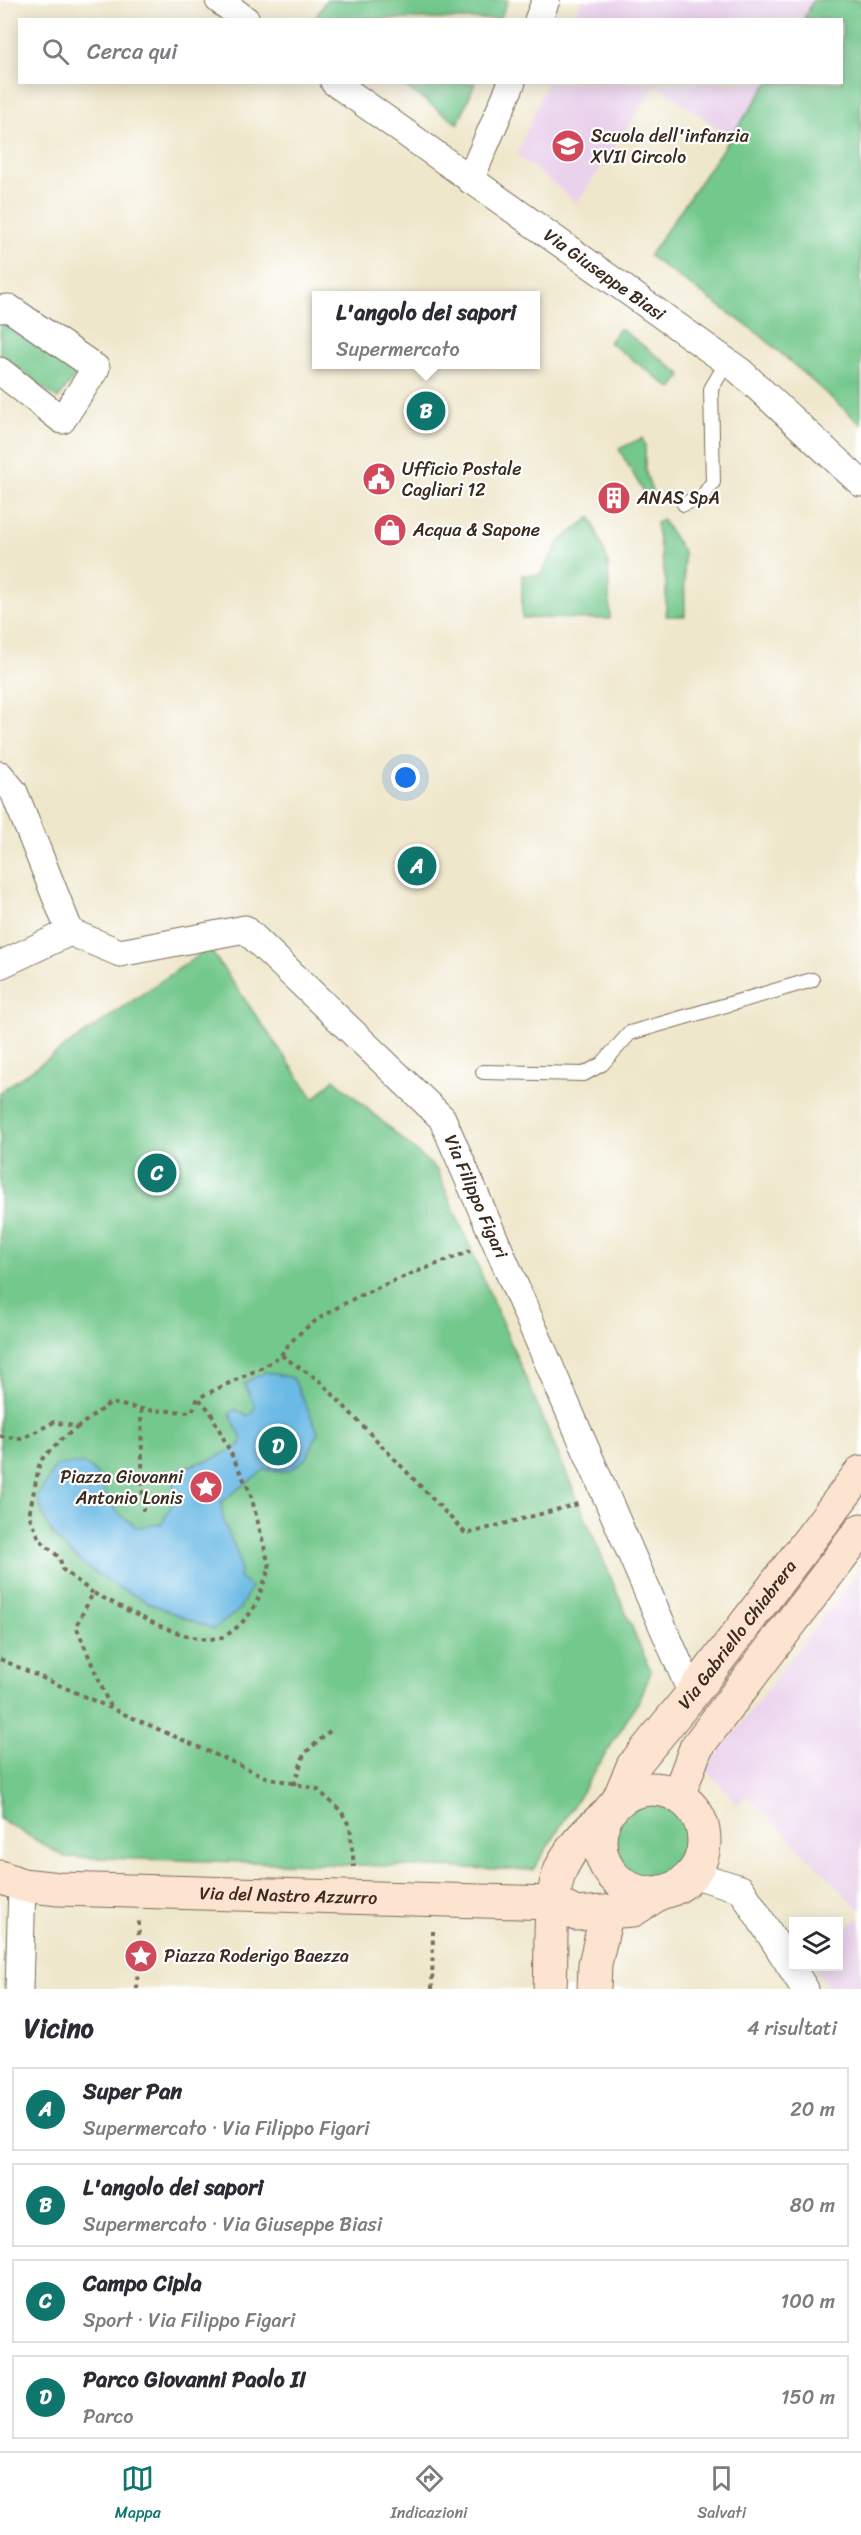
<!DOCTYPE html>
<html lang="it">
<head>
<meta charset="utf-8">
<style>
	body { margin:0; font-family:Sriracha,sans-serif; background:#f7f7f7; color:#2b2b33 }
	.controls { position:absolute; right:18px; bottom:18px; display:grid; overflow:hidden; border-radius:0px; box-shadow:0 3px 15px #0003 }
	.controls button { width:54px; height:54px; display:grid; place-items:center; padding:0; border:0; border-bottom:2px solid #e1e1e2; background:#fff; color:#2b2b33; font:30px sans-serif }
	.you { position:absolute; left:406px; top:778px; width:21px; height:21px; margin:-15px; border:4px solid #fff; border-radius:50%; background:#1a73e8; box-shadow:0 0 0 9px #1a73e833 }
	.badge { display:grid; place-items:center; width:39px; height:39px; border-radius:50%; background:#0f766e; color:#fff; font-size:20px; font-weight:700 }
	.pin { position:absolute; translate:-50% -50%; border:3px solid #fff; box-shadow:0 2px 6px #0006 }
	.popup { position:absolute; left:312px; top:291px; width:228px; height:78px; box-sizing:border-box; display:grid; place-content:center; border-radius:0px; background:#fff; filter:drop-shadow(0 2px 4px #0005); font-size:20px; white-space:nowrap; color:#7c7c81 }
	.popup b { font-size:22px; color:#2b2b33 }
	.popup::after { content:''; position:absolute; left:50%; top:100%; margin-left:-12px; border:12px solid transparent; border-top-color:#fff }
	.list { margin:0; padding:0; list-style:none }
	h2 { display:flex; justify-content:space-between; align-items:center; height:78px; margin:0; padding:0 24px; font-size:26px }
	h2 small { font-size:20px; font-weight:400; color:#7c7c81 }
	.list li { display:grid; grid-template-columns:39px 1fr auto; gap:18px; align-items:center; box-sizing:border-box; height:84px; margin:0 12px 12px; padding:0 12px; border:2px solid #e1e1e2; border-radius:0px }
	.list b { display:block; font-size:22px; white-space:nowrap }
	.list p { margin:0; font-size:20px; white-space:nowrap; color:#7c7c81 }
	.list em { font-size:20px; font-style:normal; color:#7c7c81 }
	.icon { flex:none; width:33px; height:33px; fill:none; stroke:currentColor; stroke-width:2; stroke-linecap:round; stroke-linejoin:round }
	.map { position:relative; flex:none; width:861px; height:1989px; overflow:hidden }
	.search { position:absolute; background:#fff; box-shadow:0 3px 15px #0003; left:18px; right:18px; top:18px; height:66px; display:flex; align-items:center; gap:15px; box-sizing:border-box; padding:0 21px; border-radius:0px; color:#7c7c81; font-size:22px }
	.sheet { height:462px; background:#fff }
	nav { display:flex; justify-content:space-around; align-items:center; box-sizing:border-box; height:84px; border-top:2px solid #e1e1e2; background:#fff; font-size:16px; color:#7c7c81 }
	nav a { display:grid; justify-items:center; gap:3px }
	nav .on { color:#0f766e }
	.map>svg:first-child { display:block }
	.built { fill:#ead1ec }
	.green { fill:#73c88c; stroke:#577955; stroke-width:1.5 }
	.water { fill:#6bbae5; stroke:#537282; stroke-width:1.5 }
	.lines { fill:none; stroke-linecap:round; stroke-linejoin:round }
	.lane-casing { stroke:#7a6c5b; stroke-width:16 }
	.street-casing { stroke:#7a6c5b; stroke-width:29 }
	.secondary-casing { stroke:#7a6c5b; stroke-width:35 }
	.path { stroke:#7a6c5b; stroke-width:4; stroke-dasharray:4.5 4.5; stroke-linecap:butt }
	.lane { stroke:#fff; stroke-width:14 }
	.street { stroke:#fff; stroke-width:27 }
	.secondary { stroke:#fde4d1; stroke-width:33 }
	.labels { text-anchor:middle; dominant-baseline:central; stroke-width:4.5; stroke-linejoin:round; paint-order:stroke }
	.poi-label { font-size:18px; fill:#3b2a1e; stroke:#fff; text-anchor:start }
	.street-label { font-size:18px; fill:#3b2a1e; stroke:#fff }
</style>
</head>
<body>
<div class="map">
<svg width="861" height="1989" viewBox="0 0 861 1989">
	<rect width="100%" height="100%" fill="#fff"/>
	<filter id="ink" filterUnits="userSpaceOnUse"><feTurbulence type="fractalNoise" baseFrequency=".0167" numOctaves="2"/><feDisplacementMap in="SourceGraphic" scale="12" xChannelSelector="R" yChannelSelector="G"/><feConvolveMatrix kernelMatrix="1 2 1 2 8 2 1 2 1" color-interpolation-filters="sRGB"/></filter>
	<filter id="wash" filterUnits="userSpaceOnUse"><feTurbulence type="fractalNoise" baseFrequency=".008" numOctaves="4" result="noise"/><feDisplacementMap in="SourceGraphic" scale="24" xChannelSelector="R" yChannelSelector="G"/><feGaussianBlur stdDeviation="1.35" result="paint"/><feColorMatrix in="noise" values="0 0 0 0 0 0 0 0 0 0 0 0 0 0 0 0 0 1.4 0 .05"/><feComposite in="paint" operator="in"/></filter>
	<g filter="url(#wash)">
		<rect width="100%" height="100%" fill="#efe7cb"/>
		<path class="built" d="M 582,0 L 813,0 L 804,19 L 574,19 Z
			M 547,83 L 768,83 L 730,137 L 656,84 L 577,203 L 517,155 Z
			M 861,1568 L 861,1911 L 747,1795 L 738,1804 L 706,1769 Z
			M 861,1917 L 861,1989 L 829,1989 L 814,1967 L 838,1966 L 839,1932 Z"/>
		<path class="green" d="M 326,0 L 508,0 L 500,19 L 315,19 Z
			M 813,0 L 861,0 L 861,424 L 760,335 L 649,256 L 768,83 L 842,82 L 842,20 L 804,19 Z
			M 401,83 L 475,83 L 458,124 Z
			M 10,322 L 79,370 L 58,399 L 0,354 L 0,323 Z
			M 620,328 L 682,375 L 672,389 L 609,342 Z
			M 642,438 L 645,445 L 645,470 L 653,494 L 646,496 L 619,449 Z
			M 591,517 L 608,562 L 610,619 L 522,618 L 522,575 L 540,575 L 560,541 Z
			M 662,519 L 684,553 L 685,616 L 666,616 L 666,583 L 656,523 Z
			M 209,948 L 314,1099 L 334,1079 L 437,1170 L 651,1672 L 640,1699 L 533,1870 L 65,1857 L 0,1819 L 0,1092 Z
			M 643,1790 C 665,1790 688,1795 697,1816 C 732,1893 610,1928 599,1841 L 635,1792 Z"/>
		<path class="water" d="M 265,1372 L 293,1378 L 318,1431 L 307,1458 L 289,1471 L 264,1470 L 221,1502 C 221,1533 245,1551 239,1578 L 251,1587 L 239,1610 L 214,1629 C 161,1610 80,1577 49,1528 C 44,1519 41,1507 37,1498 L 56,1466 C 101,1456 94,1477 112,1505 C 117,1514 129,1521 137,1527 L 162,1524 L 174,1500 L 174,1482 L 182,1468 L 213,1459 L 241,1445 L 242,1439 L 230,1414 L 235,1409 L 247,1416 L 253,1412 L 255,1406 L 244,1383 Z"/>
	</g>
	<g filter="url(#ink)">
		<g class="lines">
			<g class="lane-casing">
				<path id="lane" d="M 684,504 L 703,496 L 713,482 L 711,389 L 727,362
					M 483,1072 L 584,1074 L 602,1064 L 630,1033 L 812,980"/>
			</g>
			<g class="street-casing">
				<g id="street">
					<path d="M 219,0 L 246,20"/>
					<path d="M 538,20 L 546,0"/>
					<path id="s1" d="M 334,82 L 740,371 L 861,483"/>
					<path d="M 470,180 L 512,82"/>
					<path d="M 0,309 L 9,308 L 96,368 L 62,420 L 0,371"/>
					<path d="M 0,775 L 14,792 L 70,932"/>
					<path id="s2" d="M 70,932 L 120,953 L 245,929 L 442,1118 L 692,1694"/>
					<path d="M 0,965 L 70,932"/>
					<path d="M 692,1874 L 741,1889 L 805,1989"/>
					<path d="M 19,1989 L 22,1885"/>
				</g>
			</g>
			<g class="secondary-casing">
				<g id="secondary">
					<circle cx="652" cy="1841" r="52"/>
					<path d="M 678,1796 L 696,1748 L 861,1530"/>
					<path id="s3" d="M 618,1801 L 633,1766 L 692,1694 L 861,1472"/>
					<path id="s4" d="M 0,1877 L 22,1885 L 59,1889 L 554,1903 L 576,1914 L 633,1910 L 661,1892"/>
					<path d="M 550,1989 C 552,1953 548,1912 558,1877 C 565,1852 587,1831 606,1815"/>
					<path d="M 594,1989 L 595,1964 L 607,1912"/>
				</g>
			</g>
			<path class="path" d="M 281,1355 C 313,1304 415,1274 470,1251
				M 141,1409 L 143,1511
				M 78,1427 L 62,1439 L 40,1461 L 29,1515 L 40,1540 L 60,1558 L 62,1569 L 93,1593
				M 0,1436 L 22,1439 L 54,1422 L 78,1427 L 110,1403 L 147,1410 L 192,1412 L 198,1398 L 265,1366 L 281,1355 L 321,1382 L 466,1534 L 578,1504
				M 0,1659 L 266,1777 L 317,1789 L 341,1811 L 350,1827 L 354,1867
				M 110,1707 L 76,1626 L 93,1593 C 126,1608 184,1645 219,1638 C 230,1636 245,1620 251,1612 C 260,1600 262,1582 270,1569 L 250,1492 L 210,1411 L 198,1398
				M 294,1785 L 304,1754 L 332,1729
				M 137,1989 L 139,1921
				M 432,1989 L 433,1931"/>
			<use href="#lane" class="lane"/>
			<use href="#street" class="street"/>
			<use href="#secondary" class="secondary"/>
		</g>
	</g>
	<defs>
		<g id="school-disc" transform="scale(1.725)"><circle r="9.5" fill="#d1495b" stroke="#fff"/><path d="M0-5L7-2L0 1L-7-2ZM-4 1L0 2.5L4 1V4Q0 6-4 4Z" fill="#fff"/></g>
		<g id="civic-disc" transform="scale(1.725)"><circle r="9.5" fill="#d1495b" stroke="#fff"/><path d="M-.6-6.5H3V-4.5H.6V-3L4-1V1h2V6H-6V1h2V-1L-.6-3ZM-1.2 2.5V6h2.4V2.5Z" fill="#fff"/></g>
		<g id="building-disc" transform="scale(1.725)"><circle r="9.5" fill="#d1495b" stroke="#fff"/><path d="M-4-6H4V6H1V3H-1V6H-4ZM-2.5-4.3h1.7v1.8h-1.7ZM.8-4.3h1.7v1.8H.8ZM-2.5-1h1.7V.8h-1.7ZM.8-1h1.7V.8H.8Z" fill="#fff"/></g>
		<g id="shop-disc" transform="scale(1.725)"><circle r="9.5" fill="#d1495b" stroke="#fff"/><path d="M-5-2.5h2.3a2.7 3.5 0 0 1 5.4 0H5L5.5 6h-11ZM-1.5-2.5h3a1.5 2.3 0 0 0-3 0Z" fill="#fff"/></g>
		<g id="sight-disc" transform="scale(1.725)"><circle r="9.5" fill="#d1495b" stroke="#fff"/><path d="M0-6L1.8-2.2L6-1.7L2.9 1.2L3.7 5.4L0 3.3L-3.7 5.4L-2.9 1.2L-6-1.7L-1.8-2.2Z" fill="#fff"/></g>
	</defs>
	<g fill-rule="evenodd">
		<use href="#school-disc" x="568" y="146"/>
		<use href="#civic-disc" x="379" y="479"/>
		<use href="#building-disc" x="614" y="498"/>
		<use href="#shop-disc" x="390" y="530"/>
		<use href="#sight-disc" x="206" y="1487"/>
		<use href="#sight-disc" x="141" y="1956"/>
	</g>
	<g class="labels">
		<g class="poi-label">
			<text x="591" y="136">Scuola dell'infanzia<tspan x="591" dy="21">XVII Circolo</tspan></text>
			<text x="402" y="469">Ufficio Postale<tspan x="402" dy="21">Cagliari 12</tspan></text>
			<text x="637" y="498">ANAS SpA</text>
			<text x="413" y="530">Acqua &amp; Sapone</text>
			<text x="183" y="1477" text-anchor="end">Piazza Giovanni<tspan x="183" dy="21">Antonio Lonis</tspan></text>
			<text x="164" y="1956">Piazza Roderigo Baezza</text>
		</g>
		<g class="street-label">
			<text stroke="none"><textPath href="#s1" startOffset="332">Via Giuseppe Biasi</textPath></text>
			<text stroke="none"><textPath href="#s2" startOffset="540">Via Filippo Figari</textPath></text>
			<text stroke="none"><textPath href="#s3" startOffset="206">Via Gabriello Chiabrera</textPath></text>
			<text stroke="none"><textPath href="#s4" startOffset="290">Via del Nastro Azzurro</textPath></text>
		</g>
	</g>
</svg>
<div class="controls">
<button><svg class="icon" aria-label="layers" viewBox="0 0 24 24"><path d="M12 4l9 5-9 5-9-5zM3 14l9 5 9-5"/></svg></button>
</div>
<div class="you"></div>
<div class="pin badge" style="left:417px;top:866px">A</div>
<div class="pin badge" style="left:426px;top:411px">B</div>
<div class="popup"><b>L'angolo dei sapori</b>Supermercato</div>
<div class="pin badge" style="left:157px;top:1173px">C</div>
<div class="pin badge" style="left:278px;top:1446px">D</div>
<div class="search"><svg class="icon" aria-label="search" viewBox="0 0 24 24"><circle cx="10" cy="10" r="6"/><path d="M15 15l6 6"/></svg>Cerca qui</div>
</div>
<section class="sheet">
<h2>Vicino<small>4 risultati</small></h2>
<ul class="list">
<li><span class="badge">A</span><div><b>Super Pan</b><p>Supermercato · Via Filippo Figari</p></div><em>20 m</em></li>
<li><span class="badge">B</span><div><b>L'angolo dei sapori</b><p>Supermercato · Via Giuseppe Biasi</p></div><em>80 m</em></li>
<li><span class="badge">C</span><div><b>Campo Cipla</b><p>Sport · Via Filippo Figari</p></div><em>100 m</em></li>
<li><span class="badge">D</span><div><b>Parco Giovanni Paolo II</b><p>Parco</p></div><em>150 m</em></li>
</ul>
</section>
<nav>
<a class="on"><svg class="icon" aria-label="map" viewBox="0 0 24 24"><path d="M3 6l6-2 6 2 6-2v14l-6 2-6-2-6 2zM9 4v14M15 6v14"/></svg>Mappa</a>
<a><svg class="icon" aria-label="directions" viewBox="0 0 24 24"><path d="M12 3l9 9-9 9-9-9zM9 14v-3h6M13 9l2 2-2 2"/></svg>Indicazioni</a>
<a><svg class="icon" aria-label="saved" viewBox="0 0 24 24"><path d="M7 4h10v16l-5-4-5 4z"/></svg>Salvati</a>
</nav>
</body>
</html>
